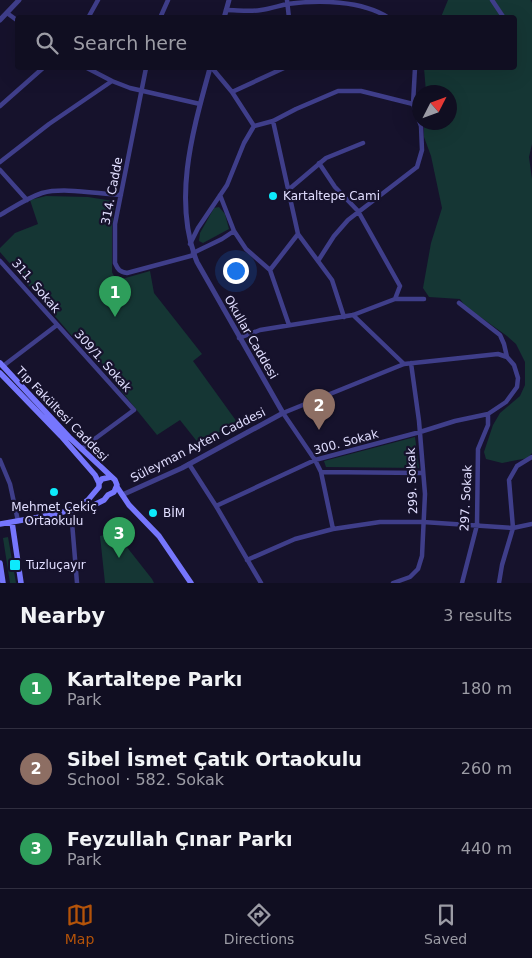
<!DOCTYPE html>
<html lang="en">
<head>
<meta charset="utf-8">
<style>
	body { margin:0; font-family:"DejaVu Sans",sans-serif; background:#1e1c2e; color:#f1f3f6 }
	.compass { position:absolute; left:412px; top:85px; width:45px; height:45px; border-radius:50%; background:#100e21; box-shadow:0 5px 20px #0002; rotate:48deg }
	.you { position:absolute; left:235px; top:270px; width:18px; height:18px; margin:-12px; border:4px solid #fff; border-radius:50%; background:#1a73e8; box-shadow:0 0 0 8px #1a73e833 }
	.badge { display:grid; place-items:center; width:32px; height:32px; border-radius:50%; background:#b45309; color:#fff; font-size:16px; font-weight:700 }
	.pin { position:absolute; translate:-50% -41px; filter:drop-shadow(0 1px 2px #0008) }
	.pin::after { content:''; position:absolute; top:26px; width:18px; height:15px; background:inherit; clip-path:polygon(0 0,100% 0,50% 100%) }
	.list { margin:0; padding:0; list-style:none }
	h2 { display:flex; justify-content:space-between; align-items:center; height:65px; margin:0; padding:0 20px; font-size:21px }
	h2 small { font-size:16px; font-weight:400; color:#9c9ca5 }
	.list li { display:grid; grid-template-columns:32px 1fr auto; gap:15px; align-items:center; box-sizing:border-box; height:80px; padding:0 20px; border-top:1px solid #302e3f }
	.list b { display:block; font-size:19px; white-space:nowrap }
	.list p { margin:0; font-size:16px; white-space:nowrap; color:#9c9ca5 }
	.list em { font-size:16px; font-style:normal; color:#9c9ca5 }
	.icon { flex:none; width:28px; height:28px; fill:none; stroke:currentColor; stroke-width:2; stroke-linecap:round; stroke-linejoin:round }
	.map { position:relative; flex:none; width:532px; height:583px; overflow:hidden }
	.search { position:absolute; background:#100e21; box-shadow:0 5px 20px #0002; left:15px; right:15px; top:15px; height:55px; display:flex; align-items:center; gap:12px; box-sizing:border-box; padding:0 18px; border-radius:5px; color:#9c9ca5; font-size:19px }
	.sheet { height:305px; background:#100e21 }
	nav { display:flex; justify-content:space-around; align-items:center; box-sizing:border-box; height:70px; border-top:1px solid #302e3f; background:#100e21; font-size:14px; color:#9c9ca5 }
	nav a { display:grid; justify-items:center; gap:2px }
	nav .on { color:#b45309 }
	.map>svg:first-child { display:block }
	.green { fill:#153634 }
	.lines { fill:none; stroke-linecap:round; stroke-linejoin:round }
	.minor { stroke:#3f3e8a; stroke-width:4.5 }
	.tertiary { stroke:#3f3e8a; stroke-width:5 }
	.secondary { stroke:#7676fd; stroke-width:5.5 }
	.poi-dot { fill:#0deafc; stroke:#16122c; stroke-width:2 }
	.labels { text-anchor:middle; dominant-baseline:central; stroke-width:4.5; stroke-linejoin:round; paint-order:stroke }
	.street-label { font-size:12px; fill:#e1deff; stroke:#16122c }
	.poi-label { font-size:12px; fill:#e1deff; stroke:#16122c; text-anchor:start }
</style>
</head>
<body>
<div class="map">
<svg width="532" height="583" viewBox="0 0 532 583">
	<rect width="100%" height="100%" fill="#16122c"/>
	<path class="green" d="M 448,0 L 531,0 L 532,3 L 532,144 L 529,157 L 532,179 L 532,453 L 528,458 L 502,463 L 486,459 L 484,452 L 493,425 L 500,413 L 520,396 L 525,385 L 525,362 L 516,344 L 507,336 L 465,306 L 460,299 L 429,297 L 423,288 L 431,243 L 442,208 L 431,156 L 424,137 L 424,123 L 450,122 L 450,92 L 426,92 L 424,68 L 514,68 L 514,18 L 441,17 Z
		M 46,196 L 88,197 L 113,201 L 114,205 L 112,227 L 112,272 C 114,277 116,278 122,279 L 150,271 L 154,293 L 202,354 L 193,361 L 237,422 L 199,444 L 180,420 L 157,435 L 110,377 L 111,374 L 109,371 L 75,334 L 72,336 L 0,252 L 0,248 L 15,233 L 38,224 L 30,200 Z
		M 219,207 L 225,214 L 229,229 L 203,243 L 199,241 L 200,233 L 214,208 Z
		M 415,437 L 419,468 L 326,467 L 324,461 Z
		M 115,532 L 152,579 L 154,583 L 105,583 L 100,536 Z
		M 8,537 L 16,583 L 10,583 L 3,538 Z"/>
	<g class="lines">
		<path class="minor" d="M 287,0 L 289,18
			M 492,0 L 504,18
			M 226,10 C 237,10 250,12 261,10 C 270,9 278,6 287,4 C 318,0 362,0 389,18
			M 7,13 L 18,21
			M 88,18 L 98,0
			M 160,18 L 168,0
			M 87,68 L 112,81
			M 146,68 L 115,224 L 115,263 C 118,270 120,272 127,273 L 194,255
			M 212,68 L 232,92 L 254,126
			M 232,92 L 284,68
			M 0,106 L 43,68
			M 273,121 L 298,234 L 332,280 L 344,317
			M 0,162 L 49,124 L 112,81 L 130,88 L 200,104
			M 319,163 L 335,187 L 358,211 L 400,286 L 395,299
			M 0,170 L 27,200
			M 287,191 L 326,158 L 363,143
			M 220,195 L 234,231 L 246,249 L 270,270 L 289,325
			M 0,215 C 14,207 27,198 42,193 C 64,187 98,194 121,195
			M 190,244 L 198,228 L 227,185 L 244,143 L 254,126 L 273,121 L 296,109 L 338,91 L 361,91 L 413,104
			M 193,253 L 222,239 L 234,231
			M 0,261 L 134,410 L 81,449
			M 318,261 L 334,236 L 348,220 L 417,167 L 422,150 L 421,126 L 413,104 L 415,68
			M 270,270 L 298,234
			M 459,303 L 500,335 L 504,344 L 507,357
			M 353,315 L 404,364
			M 239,338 L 260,330 L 353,315 L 395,299 L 424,299
			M 3,366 L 57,325
			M 0,460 L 10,484 L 18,521
			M 189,464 L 216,506 L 261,583
			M 321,472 L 423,473
			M 216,506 L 315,460 L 420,432 L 455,421 L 488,414 L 506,402 L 517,387 L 518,378 L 514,365 L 507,357 L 498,354 L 404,364 L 283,413 L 315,460 L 321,472 L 333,529
			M 71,510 L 77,583
			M 247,560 L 295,539 L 333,529 L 380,522 L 423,522 L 513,528 L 532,524
			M 393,583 L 410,577 L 418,569 L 422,556 L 425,494 L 419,421 L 411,363
			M 462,583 L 477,525 L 478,449 L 488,425 L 488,414
			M 499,583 L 502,565 L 513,528 L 509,480 L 517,466 L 532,457"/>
		<path class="tertiary" d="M 224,18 L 229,0
			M 0,20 L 19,0
			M 122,495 L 182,468 L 283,413 L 197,262 C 172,200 193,130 210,68"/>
		<path class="secondary" d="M 0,363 L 69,437 L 115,480 L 117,485 L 114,492 L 108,495 L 104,500 L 90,507 L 76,508 L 57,514 L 0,524
			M 0,373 L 61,436 L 95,475 L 99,483
			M 117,487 L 129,505 L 159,536 L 191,583
			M 76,508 L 88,500 L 99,487 L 99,483 L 102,479 L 111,477
			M 12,522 L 21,583
			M 0,563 L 3,583"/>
	</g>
	<g class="poi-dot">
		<circle cx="273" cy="196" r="5"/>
		<circle cx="54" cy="492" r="5"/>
		<circle cx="153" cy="513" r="5"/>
		<rect x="9" y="559" width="12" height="12" rx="2.5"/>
	</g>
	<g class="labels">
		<g class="street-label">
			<text transform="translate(112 191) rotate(-79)">314. Cadde</text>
			<text transform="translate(36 286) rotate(49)">311. Sokak</text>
			<text transform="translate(251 337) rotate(60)">Okullar Caddesi</text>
			<text transform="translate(103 361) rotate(48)">309/1. Sokak</text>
			<text transform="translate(62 414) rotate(46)">Tıp Fakültesi Caddesi</text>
			<text transform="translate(346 442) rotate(-15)">300. Sokak</text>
			<text transform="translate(198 445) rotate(-27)">Süleyman Ayten Caddesi</text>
			<text transform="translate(412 481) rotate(-92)">299. Sokak</text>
			<text transform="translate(466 498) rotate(-87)">297. Sokak</text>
		</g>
		<g class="poi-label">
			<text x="283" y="196">Kartaltepe Cami</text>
			<text x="54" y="507" text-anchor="middle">Mehmet Çekiç<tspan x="54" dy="14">Ortaokulu</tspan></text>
			<text x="163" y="513">BİM</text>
			<text x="26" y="565">Tuzluçayır</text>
		</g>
	</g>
</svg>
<svg class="compass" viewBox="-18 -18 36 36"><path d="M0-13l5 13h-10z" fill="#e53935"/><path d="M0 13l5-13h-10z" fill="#9c9ca5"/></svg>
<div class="you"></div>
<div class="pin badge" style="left:115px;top:317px;background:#2e9e5b">1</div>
<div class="pin badge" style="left:319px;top:430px;background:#8d6e63">2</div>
<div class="pin badge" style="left:119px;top:558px;background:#2e9e5b">3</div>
<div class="search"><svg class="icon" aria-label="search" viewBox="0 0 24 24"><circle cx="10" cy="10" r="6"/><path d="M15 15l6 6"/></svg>Search here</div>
</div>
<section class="sheet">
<h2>Nearby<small>3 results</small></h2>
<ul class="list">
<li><span class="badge" style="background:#2e9e5b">1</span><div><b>Kartaltepe Parkı</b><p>Park</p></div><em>180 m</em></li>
<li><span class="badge" style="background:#8d6e63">2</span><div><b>Sibel İsmet Çatık Ortaokulu</b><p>School · 582. Sokak</p></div><em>260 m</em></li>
<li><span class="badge" style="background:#2e9e5b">3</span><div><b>Feyzullah Çınar Parkı</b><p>Park</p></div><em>440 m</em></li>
</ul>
</section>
<nav>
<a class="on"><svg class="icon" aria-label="map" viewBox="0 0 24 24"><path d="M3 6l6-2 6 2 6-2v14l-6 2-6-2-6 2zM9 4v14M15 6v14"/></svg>Map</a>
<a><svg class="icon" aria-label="directions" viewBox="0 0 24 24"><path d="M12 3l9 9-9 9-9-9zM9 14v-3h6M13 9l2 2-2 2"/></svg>Directions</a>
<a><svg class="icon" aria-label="saved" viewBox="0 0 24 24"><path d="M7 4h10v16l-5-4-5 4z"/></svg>Saved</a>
</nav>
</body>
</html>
